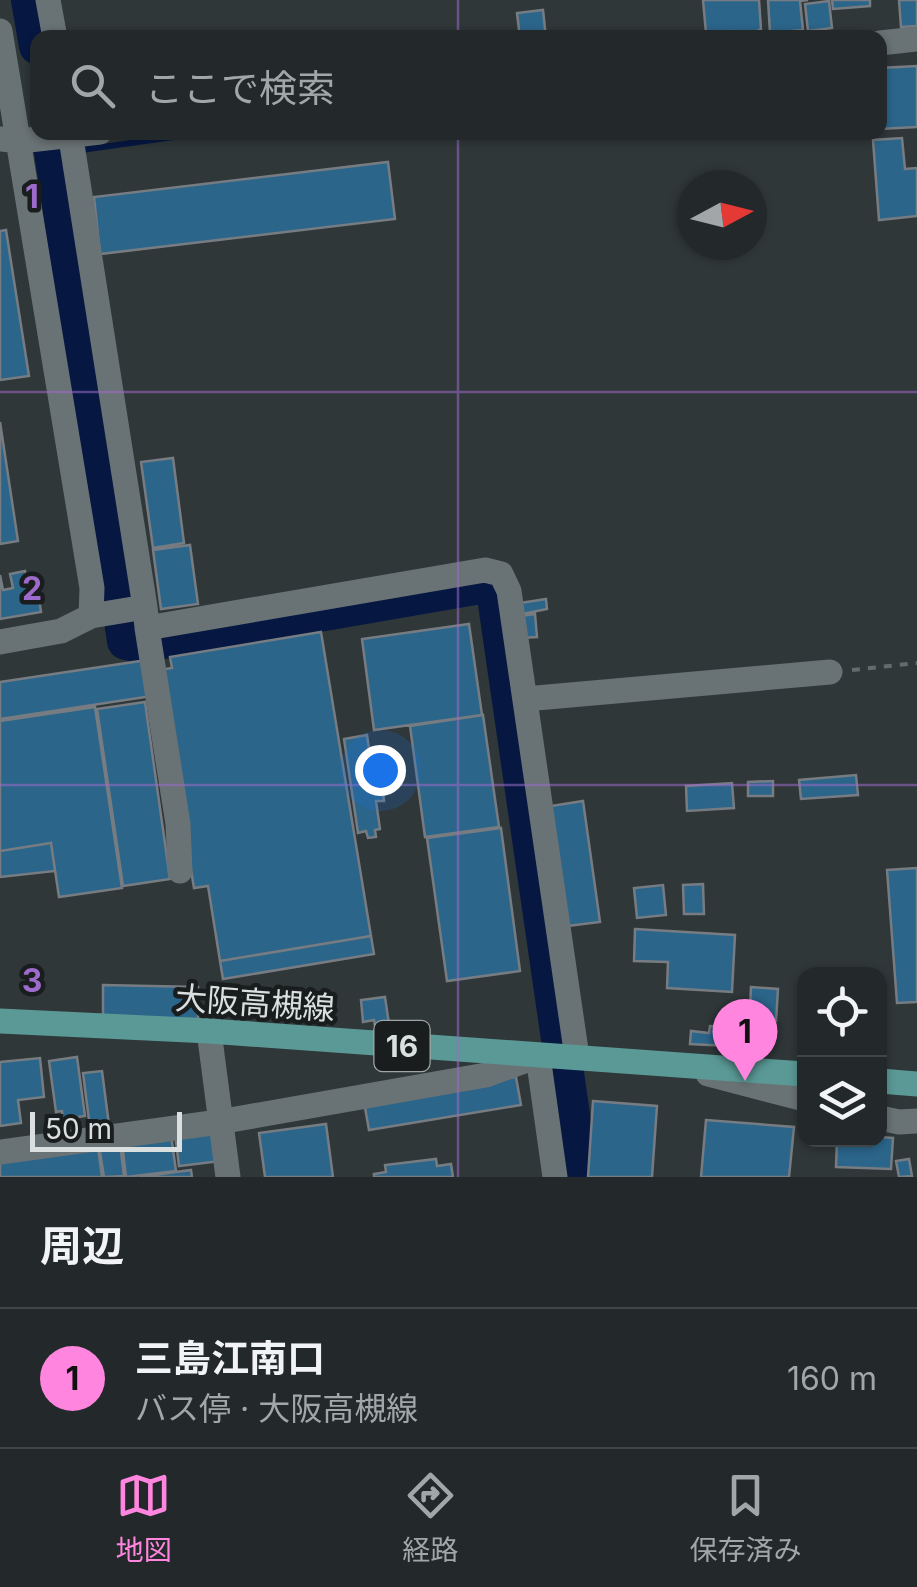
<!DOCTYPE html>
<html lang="ja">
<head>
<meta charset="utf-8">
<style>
	body { margin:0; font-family:Inter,"Noto Sans JP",sans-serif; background:#2b3133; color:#f1f3f6 }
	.controls { position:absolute; right:30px; bottom:30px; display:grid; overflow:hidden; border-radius:20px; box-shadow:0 2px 8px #0004 }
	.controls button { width:90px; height:90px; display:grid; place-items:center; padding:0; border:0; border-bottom:2px solid #404547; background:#23292b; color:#f1f3f6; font:50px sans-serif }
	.compass { position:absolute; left:677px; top:170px; width:90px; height:90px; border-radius:50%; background:#23292b; box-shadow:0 2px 8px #0004; rotate:83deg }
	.scale { position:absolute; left:30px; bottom:25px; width:152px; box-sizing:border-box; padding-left:10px; border:5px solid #dadfe0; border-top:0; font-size:28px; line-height:35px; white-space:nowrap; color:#dadfe0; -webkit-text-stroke:8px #1a1d1e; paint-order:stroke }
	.you { position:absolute; left:380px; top:770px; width:35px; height:35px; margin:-25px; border:8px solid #fff; border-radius:50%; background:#1a73e8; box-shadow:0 0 0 15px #1a73e833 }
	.badge { display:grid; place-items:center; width:65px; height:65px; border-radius:50%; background:#ff85df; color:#111; font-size:32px; font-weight:700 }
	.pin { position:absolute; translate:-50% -82px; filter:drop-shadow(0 2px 5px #0008) }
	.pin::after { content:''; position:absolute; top:52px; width:35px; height:30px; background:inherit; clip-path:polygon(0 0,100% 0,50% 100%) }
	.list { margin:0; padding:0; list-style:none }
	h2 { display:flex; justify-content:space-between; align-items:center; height:130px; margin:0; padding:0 40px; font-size:42px }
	h2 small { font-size:32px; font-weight:400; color:#a3a6a9 }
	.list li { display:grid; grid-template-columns:65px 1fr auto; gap:30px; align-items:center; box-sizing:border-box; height:140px; padding:0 40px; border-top:2px solid #404547 }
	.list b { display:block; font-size:38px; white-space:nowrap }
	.list p { margin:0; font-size:32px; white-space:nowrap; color:#a3a6a9 }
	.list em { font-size:32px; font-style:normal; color:#a3a6a9 }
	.icon { flex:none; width:55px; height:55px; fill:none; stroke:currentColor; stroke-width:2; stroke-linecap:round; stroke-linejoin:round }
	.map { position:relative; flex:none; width:917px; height:1177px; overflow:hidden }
	.search { position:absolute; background:#23292b; box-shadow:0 2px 8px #0004; left:30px; right:30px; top:30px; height:110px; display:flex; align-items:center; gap:25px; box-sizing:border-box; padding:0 35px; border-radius:20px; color:#a3a6a9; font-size:38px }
	.sheet { height:270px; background:#23292b }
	nav { display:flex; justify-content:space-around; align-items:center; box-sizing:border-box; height:140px; border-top:2px solid #404547; background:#23292b; font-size:28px; color:#a3a6a9 }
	nav a { display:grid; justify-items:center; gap:5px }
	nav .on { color:#ff85df }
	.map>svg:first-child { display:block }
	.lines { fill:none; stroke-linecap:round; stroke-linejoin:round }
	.stream { stroke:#061742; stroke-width:6 }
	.river { stroke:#061742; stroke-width:38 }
	.building { fill:#2b658a; stroke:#767c81; stroke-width:2.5 }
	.path { stroke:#646b6d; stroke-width:4; stroke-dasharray:8 8; stroke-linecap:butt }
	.minor { stroke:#697274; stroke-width:25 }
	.major { stroke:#5a9996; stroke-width:25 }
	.grid { fill:none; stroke:#9c6bcb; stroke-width:2.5; stroke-opacity:0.55 }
	.labels { text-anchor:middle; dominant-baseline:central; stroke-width:9; stroke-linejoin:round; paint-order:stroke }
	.shield { fill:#1a1d1e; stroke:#a0a5a6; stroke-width:2.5 }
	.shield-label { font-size:30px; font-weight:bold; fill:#dadfe0 }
	.street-label { font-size:32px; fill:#dadfe0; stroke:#1a1d1e }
	.grid-label { font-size:32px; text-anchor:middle; font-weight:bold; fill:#9c6bcb; stroke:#1a1d1e; stroke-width:9; stroke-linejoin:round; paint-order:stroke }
</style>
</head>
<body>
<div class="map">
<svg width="917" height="1177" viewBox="0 0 917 1177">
	<rect width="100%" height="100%" fill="#2f3739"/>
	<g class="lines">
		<path class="stream" d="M 81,150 L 209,132
			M 52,154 L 69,152"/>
		<path class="river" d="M 30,0 L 38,46
			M 50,132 L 126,641 L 140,644 L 486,584 L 495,590 L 580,1177"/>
	</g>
	<path class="building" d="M 703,0 L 759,0 L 761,29 L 753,33 L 753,38 L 733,38 L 732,31 L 706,33 Z
		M 768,0 L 808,0 L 800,1 L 803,30 L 770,33 Z
		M 832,0 L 870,0 L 870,6 L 833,9 Z
		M 899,0 L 917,0 L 917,26 L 901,27 Z
		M 829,1 L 832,28 L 808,31 L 805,4 Z
		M 543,10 L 546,38 L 520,38 L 517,13 Z
		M 917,66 L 917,127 L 880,129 L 880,68 Z
		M 902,138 L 905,169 L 917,168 L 917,216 L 879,220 L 873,140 Z
		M 388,162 L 395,219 L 100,254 L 94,197 Z
		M 6,230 L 29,376 L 0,380 L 0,231 Z
		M 0,422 L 18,541 L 0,544 Z
		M 173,458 L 184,543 L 153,548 L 141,462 Z
		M 190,545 L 198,604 L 161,609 L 153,550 Z
		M 25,571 L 28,587 L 37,585 L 41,612 L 0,619 L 0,575 L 3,590 L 13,588 L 10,574 Z
		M 546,599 L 547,609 L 522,614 L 520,603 Z
		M 535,614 L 537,637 L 521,638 L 520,616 Z
		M 469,624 L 482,715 L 374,730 L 362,639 Z
		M 321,632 L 371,936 L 220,961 L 208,886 L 194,888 L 158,670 L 172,668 L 170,657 Z
		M 147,660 L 152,696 L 0,719 L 0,682 Z
		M 145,702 L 170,879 L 123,886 L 97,709 Z
		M 95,707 L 122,888 L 59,897 L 51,843 L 0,851 L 0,721 Z
		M 483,715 L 499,827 L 425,837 L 410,726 Z
		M 367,735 L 372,769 L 380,767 L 384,801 L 376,801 L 380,829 L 375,830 L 376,837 L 368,838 L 366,831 L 358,833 L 344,739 Z
		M 856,775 L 858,795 L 801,799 L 799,780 Z
		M 773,781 L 773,796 L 748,796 L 748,782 Z
		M 732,783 L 734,808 L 687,811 L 686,786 Z
		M 583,801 L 600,922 L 567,926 L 551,806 Z
		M 501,828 L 520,971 L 447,981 L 427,838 Z
		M 51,843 L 55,871 L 0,877 L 0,851 Z
		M 917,868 L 917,1002 L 897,1003 L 887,870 Z
		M 703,884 L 704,914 L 684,914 L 683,885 Z
		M 663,885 L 666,915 L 637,918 L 634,888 Z
		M 635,929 L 735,935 L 732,992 L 667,988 L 668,962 L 634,961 Z
		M 371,936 L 374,954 L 223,979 L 220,961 Z
		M 103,985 L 198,987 L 198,1019 L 103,1017 Z
		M 751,987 L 778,989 L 776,1021 L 757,1020 L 757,1008 L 750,1008 Z
		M 385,997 L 389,1024 L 375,1026 L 374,1020 L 363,1022 L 361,1000 Z
		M 710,1026 L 730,1028 L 728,1046 L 690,1044 L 691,1031 L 709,1033 Z
		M 77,1057 L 85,1116 L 63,1119 L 62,1111 L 56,1112 L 49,1061 Z
		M 40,1058 L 44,1097 L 18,1100 L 21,1123 L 0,1126 L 0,1062 Z
		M 102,1071 L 109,1125 L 90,1128 L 83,1073 Z
		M 516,1077 L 521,1105 L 369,1130 L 364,1102 Z
		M 593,1101 L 657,1106 L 652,1177 L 588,1177 Z
		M 706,1120 L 794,1127 L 789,1177 L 701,1177 Z
		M 326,1124 L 333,1177 L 265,1177 L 259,1133 Z
		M 217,1128 L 221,1161 L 179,1166 L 175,1133 Z
		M 171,1135 L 176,1171 L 126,1177 L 122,1142 Z
		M 880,1137 L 893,1138 L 891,1169 L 836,1167 L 837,1140 L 880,1140 Z
		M 120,1144 L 124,1176 L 104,1177 L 99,1146 Z
		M 98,1147 L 102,1177 L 0,1177 L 0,1160 Z
		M 436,1159 L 437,1166 L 451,1164 L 453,1177 L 374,1177 L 374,1174 L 386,1172 L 385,1165 Z
		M 909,1159 L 912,1176 L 899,1177 L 896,1161 Z
		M 191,1170 L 192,1177 L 139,1177 Z"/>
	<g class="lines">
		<path class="path" d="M 852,670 L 917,663"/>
		<path class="minor" d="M 48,0 L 55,38
			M 0,31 L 92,588 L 91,616
			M 880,43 L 917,39
			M 70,132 L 145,607
			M 0,139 L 20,141 L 100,132
			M 147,628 L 178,824 L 180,871
			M 0,642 L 61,631 L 91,616 L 145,607 L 147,628 L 485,570 L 501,574 L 509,591 L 577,1057
			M 525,699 L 830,672
			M 209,1031 L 228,1177
			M 708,1074 L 804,1099
			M 880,1118 L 899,1122 L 917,1121
			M 0,1152 L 219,1122 L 486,1075 L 538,1056 L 555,1177"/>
		<path class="major" d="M 0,1021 L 209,1031 L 804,1074
			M 880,1081 L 917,1084"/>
	</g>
	<path class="grid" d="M 458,0 L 458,38M 458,132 L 458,1177M 0,392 L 917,392M 0,785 L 917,785"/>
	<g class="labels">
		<rect class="shield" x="374.5" y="1021" width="55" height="50" rx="8"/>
		<g class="shield-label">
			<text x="402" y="1046">16</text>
		</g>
		<g class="street-label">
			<text transform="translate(255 1003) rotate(4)">大阪高槻線</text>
		</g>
	</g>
	<g class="grid-label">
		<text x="32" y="208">1</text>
		<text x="32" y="600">2</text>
		<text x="32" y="992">3</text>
	</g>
</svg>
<div class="controls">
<button><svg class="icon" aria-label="locate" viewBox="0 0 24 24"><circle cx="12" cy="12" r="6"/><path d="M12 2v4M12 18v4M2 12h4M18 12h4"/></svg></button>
<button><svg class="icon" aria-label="layers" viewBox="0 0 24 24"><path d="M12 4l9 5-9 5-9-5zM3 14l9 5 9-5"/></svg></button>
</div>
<svg class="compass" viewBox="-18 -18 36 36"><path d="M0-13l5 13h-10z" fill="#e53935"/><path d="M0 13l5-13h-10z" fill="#a3a6a9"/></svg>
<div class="scale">50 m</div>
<div class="you"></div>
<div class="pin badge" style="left:745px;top:1081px">1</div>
<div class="search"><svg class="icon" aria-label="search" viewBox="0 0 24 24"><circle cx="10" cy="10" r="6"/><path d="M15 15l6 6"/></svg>ここで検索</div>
</div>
<section class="sheet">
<h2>周辺<small></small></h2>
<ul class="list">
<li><span class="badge">1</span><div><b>三島江南口</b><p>バス停 · 大阪高槻線</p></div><em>160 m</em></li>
</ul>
</section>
<nav>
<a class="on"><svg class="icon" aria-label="map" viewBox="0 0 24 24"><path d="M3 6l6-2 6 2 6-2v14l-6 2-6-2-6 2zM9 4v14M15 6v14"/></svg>地図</a>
<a><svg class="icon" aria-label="directions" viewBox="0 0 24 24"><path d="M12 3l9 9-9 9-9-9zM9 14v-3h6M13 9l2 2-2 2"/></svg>経路</a>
<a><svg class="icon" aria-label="saved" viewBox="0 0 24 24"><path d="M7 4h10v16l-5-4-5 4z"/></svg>保存済み</a>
</nav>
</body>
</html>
